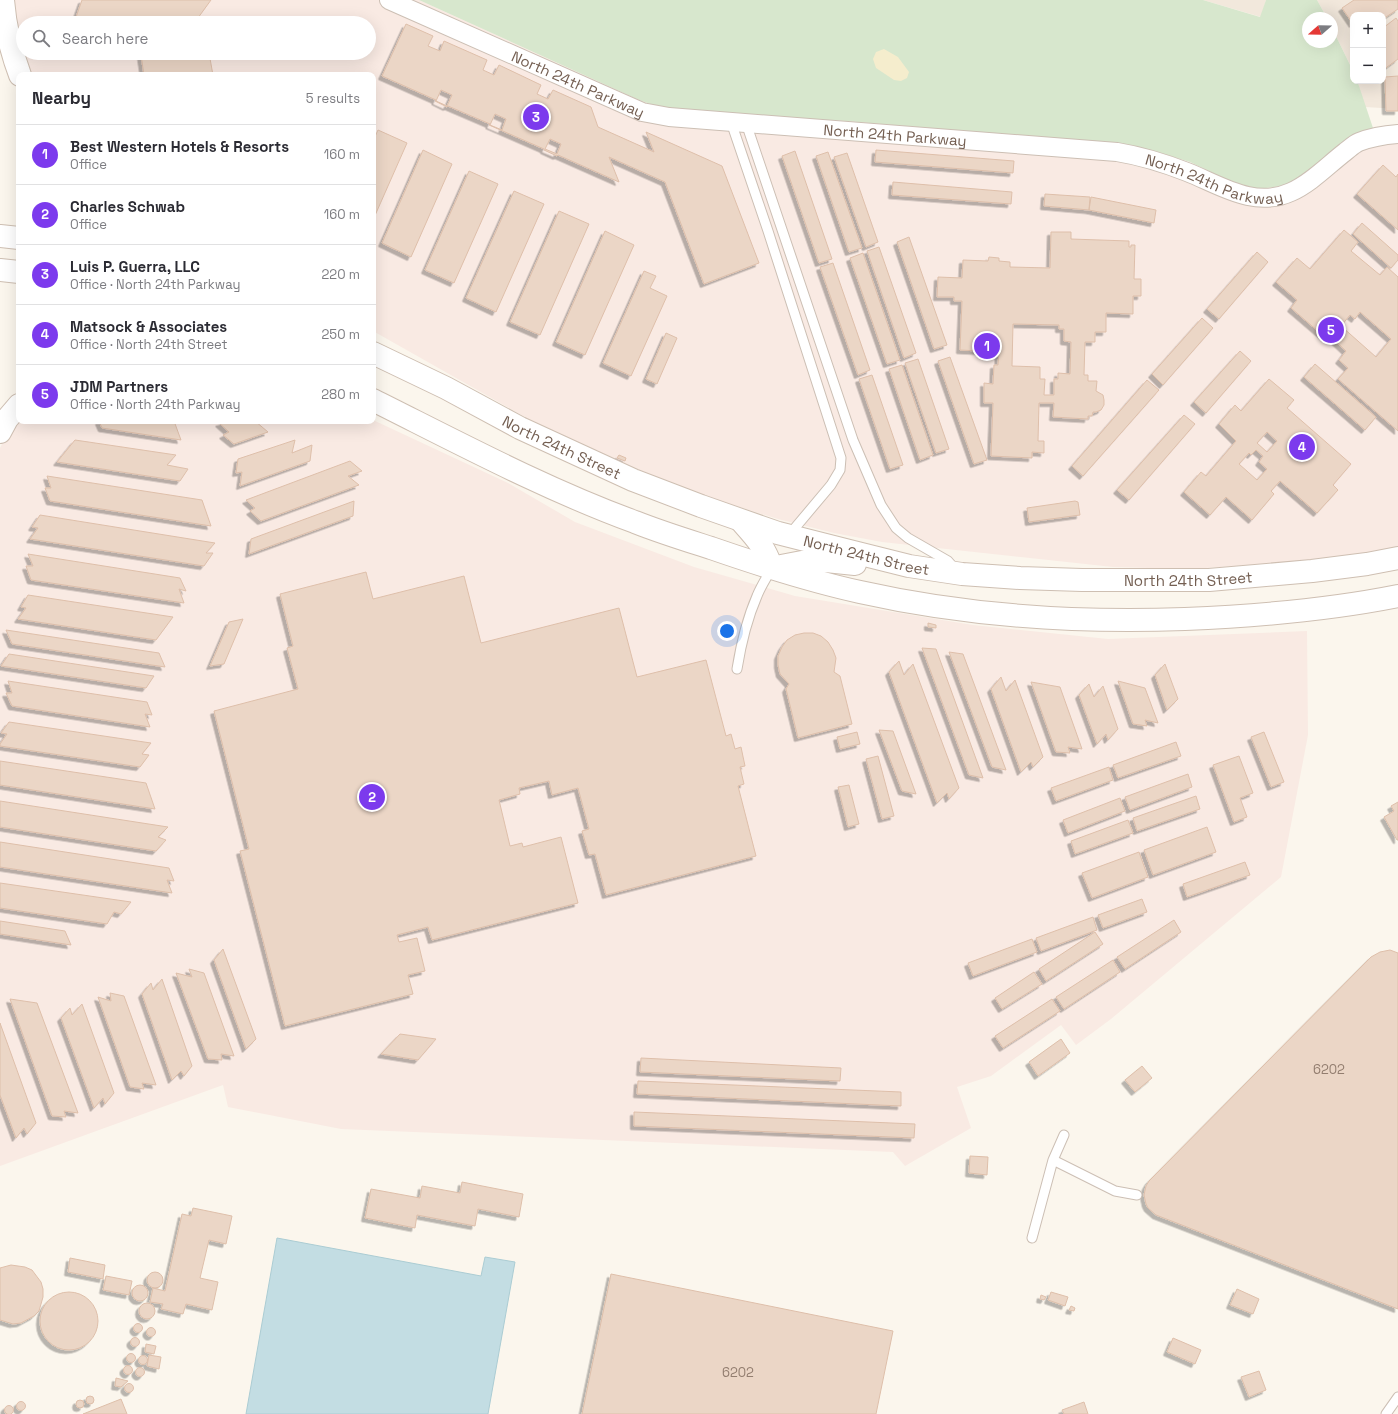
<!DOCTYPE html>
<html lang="en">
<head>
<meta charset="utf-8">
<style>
	body { margin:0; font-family:"Space Grotesk",sans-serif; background:#f2f2f3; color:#2b2b33 }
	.controls { position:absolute; right:12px; top:12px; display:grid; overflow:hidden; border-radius:8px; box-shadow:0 4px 16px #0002 }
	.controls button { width:36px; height:36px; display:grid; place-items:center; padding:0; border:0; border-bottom:1px solid #e1e1e2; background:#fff; color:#2b2b33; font:20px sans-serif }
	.compass { position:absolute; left:1302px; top:12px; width:36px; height:36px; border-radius:50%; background:#fff; box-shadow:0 4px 16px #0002; rotate:250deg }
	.you { position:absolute; left:727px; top:631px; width:14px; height:14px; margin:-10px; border:3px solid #fff; border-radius:50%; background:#1a73e8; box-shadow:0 0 0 6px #1a73e833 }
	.badge { display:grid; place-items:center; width:26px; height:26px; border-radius:50%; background:#7c3aed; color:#fff; font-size:13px; font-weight:700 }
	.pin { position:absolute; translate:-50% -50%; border:2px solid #fff; box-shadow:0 1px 4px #0006 }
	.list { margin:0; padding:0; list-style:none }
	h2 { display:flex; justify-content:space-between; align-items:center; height:52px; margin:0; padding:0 16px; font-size:17px }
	h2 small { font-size:13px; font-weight:400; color:#7c7c81 }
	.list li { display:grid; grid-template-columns:26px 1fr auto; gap:12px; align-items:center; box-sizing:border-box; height:60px; padding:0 16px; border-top:1px solid #e1e1e2 }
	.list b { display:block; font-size:15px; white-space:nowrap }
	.list p { margin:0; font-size:13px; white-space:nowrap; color:#7c7c81 }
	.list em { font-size:13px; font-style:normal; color:#7c7c81 }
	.icon { flex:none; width:22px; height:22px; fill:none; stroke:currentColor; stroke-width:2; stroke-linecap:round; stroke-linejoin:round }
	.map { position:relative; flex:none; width:1398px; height:1414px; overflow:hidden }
	.search { position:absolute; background:#fff; box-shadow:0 4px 16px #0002; left:16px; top:16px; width:360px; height:44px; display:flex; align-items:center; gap:10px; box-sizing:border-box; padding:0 14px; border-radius:22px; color:#7c7c81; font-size:15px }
	.panel { position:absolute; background:#fff; box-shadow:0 4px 16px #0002; left:16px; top:72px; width:360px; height:352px; border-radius:8px }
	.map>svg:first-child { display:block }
	.residential { fill:#f2e8dc }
	.commercial { fill:#f9eae3; fill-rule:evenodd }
	.green { fill:#d7e7cd }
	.sand { fill:#f5edcd }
	.water { fill:#c3dde3; stroke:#abccd3 }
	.building { fill:#ebd6c6; stroke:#debfaa; fill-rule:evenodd; filter:url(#shadow) }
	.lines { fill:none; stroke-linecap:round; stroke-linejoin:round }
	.service-casing { stroke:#ccbfb4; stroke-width:11 }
	.minor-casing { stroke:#ccbfb4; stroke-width:20 }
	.secondary-casing { stroke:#cebfb2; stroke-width:24 }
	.service { stroke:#fff; stroke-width:9 }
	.minor { stroke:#fff; stroke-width:18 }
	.secondary { stroke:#fff; stroke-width:22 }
	.labels { text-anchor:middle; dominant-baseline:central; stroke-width:3.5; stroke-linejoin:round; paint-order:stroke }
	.number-label { font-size:13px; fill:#927d6f }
	.street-label { font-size:15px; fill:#745f52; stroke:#fdfaf4 }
</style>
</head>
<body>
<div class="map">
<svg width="1398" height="1414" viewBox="0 0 1398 1414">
	<defs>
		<filter id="shadow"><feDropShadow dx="-3.5" dy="3.5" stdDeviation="0" flood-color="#0004"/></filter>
	</defs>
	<rect width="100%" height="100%" fill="#fbf6ed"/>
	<path class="residential" d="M 1203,0 L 1266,0 L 1261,17 Z
		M 1317,0 L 1398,0 L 1398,109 L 1365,107 L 1357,81 L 1383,81 L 1383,15 L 1353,15 L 1353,71 L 1332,28 L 1332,18 L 1327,18 Z"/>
	<path class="commercial" d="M 10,0 L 419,0 L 639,100 L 655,106 L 745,116 L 846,121 L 1048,137 L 1112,160 L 1171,175 L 1228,199 L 1268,207 L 1287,204 L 1307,194 L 1356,153 L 1385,142 L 1398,141 L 1398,547 L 1345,557 L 1266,564 L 1190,569 L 1113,567 L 882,542 L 834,533 L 778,519 L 704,496 L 609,459 L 539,425 L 373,331 L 373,75 L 27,75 ZM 23,23 L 369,23 L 369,53 L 23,53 Z
		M 373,420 L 508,483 L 575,522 L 694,567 L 795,596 L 973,625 L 1108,639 L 1307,631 L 1308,735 L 1281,877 L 1111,1019 L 1076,1045 L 1061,1025 L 991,1076 L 957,1087 L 971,1128 L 905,1166 L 893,1152 L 341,1129 L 228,1107 L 223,1085 L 0,1166 L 0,448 L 11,427 L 19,421 L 373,421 Z"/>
	<path class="green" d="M 419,0 L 1203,0 L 1260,17 L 1266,0 L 1317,0 L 1327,18 L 1308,18 L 1308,42 L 1332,42 L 1332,28 L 1353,71 L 1353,81 L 1357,81 L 1359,86 L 1373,128 L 1340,144 L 1311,172 L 1287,185 L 1266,188 L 1250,188 L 1232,182 L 1190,162 L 1154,151 L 1118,144 L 846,121 L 745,116 L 668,110 L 639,100 Z"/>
	<path class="sand" d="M 884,49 L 898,57 L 909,72 L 907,78 L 901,81 L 894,80 L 876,68 L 873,59 L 876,52 Z"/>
	<path class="water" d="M 277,1238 L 481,1276 L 485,1257 L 515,1262 L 488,1414 L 246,1414 Z"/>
	<path class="building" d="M 82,0 L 211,0 L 195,22 L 204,20 L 204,23 L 74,23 Z
		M 1354,0 L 1398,0 L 1398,9 L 1383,19 L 1383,15 L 1353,15 L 1353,24 L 1342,8 Z
		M 1396,18 L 1398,21 L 1398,59 L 1383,70 L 1383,28 Z
		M 406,24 L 433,36 L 428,46 L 440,51 L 444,41 L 487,60 L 483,70 L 494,75 L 499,65 L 541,85 L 537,94 L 548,99 L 553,90 L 591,107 L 598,127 L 654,152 L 646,132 L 722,166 L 759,263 L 704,284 L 665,182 L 609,157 L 619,182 L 558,155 L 557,156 L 544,150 L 544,149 L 489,125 L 490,124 L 448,106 L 447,107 L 435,101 L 436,100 L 382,76 ZM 441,90 L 452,95 L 447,106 L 436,101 ZM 495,114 L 506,119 L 502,130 L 490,125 ZM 550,139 L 561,144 L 557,154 L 545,149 Z
		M 135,53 L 209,53 L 213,75 L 144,75 L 141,55 Z
		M 1398,76 L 1398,111 L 1386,111 L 1385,77 Z
		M 378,130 L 407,143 L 373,220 L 373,141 Z
		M 423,150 L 452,164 L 411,257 L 382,243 Z
		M 876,150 L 1014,161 L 1013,173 L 875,162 Z
		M 795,151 L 832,259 L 819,263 L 782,156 Z
		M 828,152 L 862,248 L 849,252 L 816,156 Z
		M 847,153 L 878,242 L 866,247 L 834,157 Z
		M 1383,165 L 1396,177 L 1398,174 L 1398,230 L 1357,194 Z
		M 469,171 L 498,184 L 454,283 L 425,270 Z
		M 893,182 L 1012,192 L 1011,204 L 892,195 Z
		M 514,191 L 544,204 L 496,312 L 466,298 Z
		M 1045,194 L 1090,197 L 1089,210 L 1044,206 Z
		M 1091,197 L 1156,210 L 1154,223 L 1089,210 Z
		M 559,211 L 589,224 L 540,335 L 510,322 Z
		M 1362,223 L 1398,255 L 1398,260 L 1391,268 L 1353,234 Z
		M 1344,230 L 1358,242 L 1351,251 L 1380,275 L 1387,267 L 1398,277 L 1398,431 L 1338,379 L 1348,368 L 1339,360 L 1346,351 L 1329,335 L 1326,338 L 1291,308 L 1297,300 L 1276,282 L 1297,258 L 1310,269 ZM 1360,312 L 1391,339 L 1376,357 L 1341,326 L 1350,315 L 1355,319 Z
		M 605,231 L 634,245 L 585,355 L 556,342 Z
		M 1051,232 L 1071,232 L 1071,239 L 1129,241 L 1129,247 L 1131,247 L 1131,245 L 1135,245 L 1134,279 L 1141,279 L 1141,296 L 1133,296 L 1133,314 L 1106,313 L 1106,332 L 1095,332 L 1095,342 L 1085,342 L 1084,375 L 1088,375 L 1088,381 L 1097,381 L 1096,391 L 1103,395 L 1104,400 L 1104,405 L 1101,410 L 1096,412 L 1093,412 L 1092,416 L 1088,416 L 1088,419 L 1053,417 L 1054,403 L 1039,403 L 1038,441 L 1044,441 L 1044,453 L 1032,452 L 1032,458 L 991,456 L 993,403 L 984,403 L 984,383 L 993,384 L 994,365 L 998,365 L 999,352 L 960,350 L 962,301 L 954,301 L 954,297 L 937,297 L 938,277 L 962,278 L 963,260 L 988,261 L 989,257 L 999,258 L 999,261 L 1010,262 L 1010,267 L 1050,268 ZM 1013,324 L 1059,325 L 1059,329 L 1064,329 L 1064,341 L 1071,342 L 1070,374 L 1058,373 L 1058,379 L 1054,379 L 1054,395 L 1044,395 L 1045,379 L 1040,379 L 1040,367 L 1012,366 Z
		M 909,237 L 947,345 L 934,349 L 897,242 Z
		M 879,247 L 916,353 L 904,358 L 867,251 Z
		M 1257,252 L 1268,262 L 1219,319 L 1207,309 Z
		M 863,253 L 900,360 L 887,364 L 850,258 Z
		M 833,263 L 870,370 L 858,375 L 820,267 Z
		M 644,271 L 656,276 L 650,288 L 667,296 L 631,376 L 603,363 Z
		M 1202,318 L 1213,328 L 1163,385 L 1152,374 Z
		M 666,333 L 677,338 L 657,384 L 646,379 Z
		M 1240,351 L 1251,361 L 1206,413 L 1194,402 Z
		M 950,357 L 987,460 L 974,464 L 938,361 Z
		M 918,359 L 949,449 L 936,453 L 905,363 Z
		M 1315,364 L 1376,417 L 1365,430 L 1304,377 Z
		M 902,365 L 933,455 L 920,460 L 889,369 Z
		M 872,375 L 903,465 L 890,469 L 859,379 Z
		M 1269,379 L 1294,400 L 1287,408 L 1351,464 L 1333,485 L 1338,490 L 1317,513 L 1280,481 L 1271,491 L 1274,494 L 1252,520 L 1226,497 L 1210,515 L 1184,492 L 1201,472 L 1206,476 L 1236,441 L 1219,424 L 1235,405 L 1241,411 ZM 1267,432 L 1277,441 L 1267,452 L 1257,443 ZM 1256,450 L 1263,456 L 1259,462 L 1267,469 L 1257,480 L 1239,464 L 1249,453 L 1251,455 Z
		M 1147,380 L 1159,390 L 1083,476 L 1072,466 Z
		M 1184,415 L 1195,424 L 1129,500 L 1117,490 Z
		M 99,421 L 174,421 L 181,440 L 102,428 Z
		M 226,421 L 255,421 L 268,432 L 234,444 L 223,435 L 229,432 L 219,423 Z
		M 75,440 L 176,455 L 167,465 L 188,469 L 180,481 L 57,462 Z
		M 295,440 L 292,453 L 312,445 L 310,461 L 240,486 L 242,472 L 236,473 L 238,459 Z
		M 619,455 L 626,458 L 625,461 L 617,458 Z
		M 350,461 L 362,471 L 348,476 L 359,485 L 261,521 L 250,511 L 255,508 L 246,500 Z
		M 47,476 L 202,500 L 211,526 L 50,501 L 45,488 L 51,488 Z
		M 354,501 L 353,516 L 249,554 L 251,539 Z
		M 1075,501 L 1078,502 L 1080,515 L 1029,522 L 1027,508 Z
		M 40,515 L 215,543 L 206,553 L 213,553 L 204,566 L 30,539 L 38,528 L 32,527 Z
		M 28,554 L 180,578 L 186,591 L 179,589 L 184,603 L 31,580 L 26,566 L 33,566 Z
		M 366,572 L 373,599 L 464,576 L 481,643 L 619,608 L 637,677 L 706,660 L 726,736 L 731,734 L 735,749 L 741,747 L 745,766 L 740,767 L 744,784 L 738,786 L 756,856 L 606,895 L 595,854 L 589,855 L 582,831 L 589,829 L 578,788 L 552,795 L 549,781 L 519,788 L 520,794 L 499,800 L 510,846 L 522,843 L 523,847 L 561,837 L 578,903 L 432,940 L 428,927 L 397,935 L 399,942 L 417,938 L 425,971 L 408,975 L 413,994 L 285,1026 L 240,851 L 249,849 L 214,711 L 298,689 L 287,648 L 293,646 L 280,594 Z
		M 28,595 L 173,617 L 156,640 L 18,619 L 26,608 L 21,607 Z
		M 243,619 L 224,664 L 210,666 L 229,622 Z
		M 928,623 L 936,625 L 936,628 L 928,627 Z
		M 6,630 L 159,653 L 165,667 L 12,644 Z
		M 804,633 L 813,633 L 821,636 L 828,642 L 833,650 L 836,658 L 834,672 L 840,676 L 852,724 L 798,738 L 786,689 L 789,684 L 780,674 L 778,665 L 778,656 L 782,647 L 787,640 L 795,635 Z
		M 922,648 L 936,649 L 983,778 L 969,775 Z
		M 949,652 L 963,654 L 1006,770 L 992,767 Z
		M 9,654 L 154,676 L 146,688 L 1,666 Z
		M 899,661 L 904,675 L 913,664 L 959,788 L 949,799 L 947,793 L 937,803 L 889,672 Z
		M 1165,664 L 1178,699 L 1167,710 L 1155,675 Z
		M 1001,677 L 1006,691 L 1015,680 L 1043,757 L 1033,767 L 1031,762 L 1021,772 L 991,689 Z
		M 8,681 L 147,702 L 152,715 L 145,714 L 150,727 L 12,706 L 6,693 L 12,693 Z
		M 1118,681 L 1145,688 L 1158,723 L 1145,720 L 1147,726 L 1133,724 Z
		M 1031,682 L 1060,687 L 1082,749 L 1068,747 L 1070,753 L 1056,752 Z
		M 1089,684 L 1094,697 L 1103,686 L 1118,729 L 1108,740 L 1106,734 L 1097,744 L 1079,695 Z
		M 9,722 L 151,743 L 142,754 L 149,755 L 140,767 L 0,746 L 0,744 L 7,734 L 1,733 Z
		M 879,730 L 893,731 L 916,794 L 902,791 Z
		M 857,732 L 860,744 L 840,749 L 837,737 Z
		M 1264,732 L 1284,782 L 1271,787 L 1251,737 Z
		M 1176,742 L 1181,756 L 1118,778 L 1113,765 Z
		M 878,756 L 894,816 L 882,819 L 866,759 Z
		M 1239,756 L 1253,793 L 1240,798 L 1247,817 L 1234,822 L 1213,765 Z
		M 0,761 L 146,783 L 155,809 L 0,785 Z
		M 1109,767 L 1113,780 L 1056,801 L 1051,788 Z
		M 1188,774 L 1192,787 L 1130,810 L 1125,797 Z
		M 849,785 L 859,824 L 848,827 L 838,787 Z
		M 1196,796 L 1200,809 L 1137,831 L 1133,818 Z
		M 1120,798 L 1125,811 L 1068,833 L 1063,820 Z
		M 0,801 L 168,827 L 158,837 L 166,840 L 156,851 L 0,827 Z
		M 1398,802 L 1398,840 L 1397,840 L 1384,817 L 1394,811 L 1391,806 Z
		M 1128,820 L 1133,833 L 1075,854 L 1071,841 Z
		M 1207,827 L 1216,852 L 1153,875 L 1144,850 Z
		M 0,842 L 169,868 L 174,881 L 167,880 L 172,893 L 0,867 Z
		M 1139,852 L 1148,877 L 1092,898 L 1082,873 Z
		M 1245,862 L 1250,875 L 1187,897 L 1183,884 Z
		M 0,883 L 131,902 L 121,914 L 114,912 L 107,924 L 0,908 Z
		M 1142,899 L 1147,912 L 1103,928 L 1098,915 Z
		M 1093,917 L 1097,930 L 1041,951 L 1036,938 Z
		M 1174,920 L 1181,932 L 1125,969 L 1117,957 Z
		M 0,921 L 65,931 L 71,945 L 0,934 Z
		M 1095,932 L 1103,944 L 1046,981 L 1039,969 Z
		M 1032,939 L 1037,952 L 973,976 L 968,963 Z
		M 223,949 L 256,1039 L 246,1049 L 214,960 Z
		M 1390,950 L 1398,953 L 1398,1309 L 1156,1215 L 1148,1208 L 1146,1204 L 1144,1195 L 1146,1186 L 1149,1181 L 1371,957 L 1380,952 Z
		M 1113,960 L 1120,972 L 1064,1009 L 1056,997 Z
		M 189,969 L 204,973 L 234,1056 L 221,1054 L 222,1060 L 208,1059 L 176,973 L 192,977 Z
		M 1034,972 L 1042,984 L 1002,1009 L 995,998 Z
		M 162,979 L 192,1066 L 184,1076 L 181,1071 L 172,1080 L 142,994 L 151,983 L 153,990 Z
		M 110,993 L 124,996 L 156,1085 L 142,1083 L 144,1089 L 130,1087 L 98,997 L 111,1001 Z
		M 10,999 L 37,1003 L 78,1113 L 64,1111 L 66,1117 L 52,1116 Z
		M 1052,999 L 1060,1011 L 1003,1048 L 995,1036 Z
		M 82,1004 L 114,1093 L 105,1104 L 103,1098 L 94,1108 L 61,1018 L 70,1008 L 72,1015 Z
		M 0,1023 L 36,1123 L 27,1134 L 24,1128 L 16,1138 L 0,1095 Z
		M 400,1034 L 436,1039 L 418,1060 L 381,1054 Z
		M 1061,1039 L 1070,1053 L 1038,1076 L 1029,1062 Z
		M 641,1058 L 841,1068 L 840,1081 L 640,1072 Z
		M 1142,1066 L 1152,1078 L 1135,1092 L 1125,1080 Z
		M 638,1081 L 901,1092 L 901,1106 L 637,1094 Z
		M 634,1112 L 915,1124 L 914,1138 L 634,1126 Z
		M 970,1156 L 988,1157 L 987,1175 L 969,1173 Z
		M 462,1182 L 523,1194 L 519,1217 L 478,1209 L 475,1226 L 417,1215 L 415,1228 L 365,1218 L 371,1189 L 420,1198 L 422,1186 L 460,1193 Z
		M 193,1208 L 232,1216 L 226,1244 L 209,1240 L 200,1278 L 218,1282 L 212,1310 L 186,1304 L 183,1314 L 161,1309 L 163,1304 L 150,1302 L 153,1288 L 165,1291 L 182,1214 L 191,1216 Z
		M 70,1258 L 105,1265 L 103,1279 L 68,1272 Z
		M 11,1265 L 25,1267 L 32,1270 L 41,1282 L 43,1289 L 43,1297 L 39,1311 L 34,1316 L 21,1323 L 13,1324 L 0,1320 L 0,1268 Z
		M147 1280a8 8 0 1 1 16 0a8 8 0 1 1-16 0Z
		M 611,1274 L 893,1331 L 876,1414 L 582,1414 Z
		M 106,1276 L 132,1281 L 129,1295 L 103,1290 Z
		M132 1293a8 8 0 1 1 16 0a8 8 0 1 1-16 0Z
		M 1237,1289 L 1259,1299 L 1253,1314 L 1230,1305 Z
		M40 1321a29 29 0 1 1 58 0a29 29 0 1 1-58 0Z
		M 1051,1292 L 1068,1297 L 1065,1306 L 1048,1300 Z
		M 1041,1295 L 1046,1297 L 1044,1300 L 1040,1299 Z
		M139 1311a8 8 0 1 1 16 0a8 8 0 1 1-16 0Z
		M 1071,1306 L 1075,1308 L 1074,1311 L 1069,1310 Z
		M133.5 1328a4.5 4.5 0 1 1 9 0a4.5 4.5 0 1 1-9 0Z
		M146.5 1332a4.5 4.5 0 1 1 9 0a4.5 4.5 0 1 1-9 0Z
		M130.5 1342a4.5 4.5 0 1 1 9 0a4.5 4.5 0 1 1-9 0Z
		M 1173,1338 L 1201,1350 L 1195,1364 L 1167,1352 Z
		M 146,1344 L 156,1346 L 154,1354 L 145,1352 Z
		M126.5 1358a4.5 4.5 0 1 1 9 0a4.5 4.5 0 1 1-9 0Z
		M 149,1355 L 161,1357 L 159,1369 L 147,1366 Z
		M138.5 1360a4.5 4.5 0 1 1 9 0a4.5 4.5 0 1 1-9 0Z
		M123.5 1370a4.5 4.5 0 1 1 9 0a4.5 4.5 0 1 1-9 0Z
		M135.5 1372a4.5 4.5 0 1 1 9 0a4.5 4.5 0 1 1-9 0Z
		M 1259,1371 L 1266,1390 L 1249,1397 L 1241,1377 Z
		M 116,1378 L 128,1381 L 121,1387 L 115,1386 Z
		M124.5 1388a4.5 4.5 0 1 1 9 0a4.5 4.5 0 1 1-9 0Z
		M86 1400a4 4 0 1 1 8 0a4 4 0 1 1-8 0Z
		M 121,1399 L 127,1414 L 83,1414 Z
		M76 1404a4 4 0 1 1 8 0a4 4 0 1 1-8 0Z
		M16.5 1406a4.5 4.5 0 1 1 9 0a4.5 4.5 0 1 1-9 0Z
		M 1084,1402 L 1088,1414 L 1064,1414 L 1062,1410 Z
		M4.5 1410a4.5 4.5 0 1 1 9 0a4.5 4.5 0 1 1-9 0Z"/>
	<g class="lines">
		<g class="service-casing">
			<path id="service" d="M 731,122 L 768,231 L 841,458 L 840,470 L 831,485 L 789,535
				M 746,123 L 853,440 L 881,505 L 896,528 L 908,538 L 948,561 L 955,569
				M 737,669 C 741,644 747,619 757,596 C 761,586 767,577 772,568
				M 1053,1160 L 1115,1191 L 1137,1195
				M 1032,1238 L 1053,1160 L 1064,1135
				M 1386,1414 L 1398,1397"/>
		</g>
		<g class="minor-casing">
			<g id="minor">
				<path id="s1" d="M 389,0 L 642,112 L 669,117 L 1117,152 C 1141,156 1164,163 1187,172 C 1220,185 1254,209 1291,192 C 1311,183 1327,166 1345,152 C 1349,149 1354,144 1359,142 C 1372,137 1385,135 1398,134"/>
			</g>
		</g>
		<g class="secondary-casing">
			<g id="secondary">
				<path d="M 3,0 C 5,26 11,51 20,75"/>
				<path d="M 0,236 L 19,238"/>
				<path d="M 0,270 L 19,272"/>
				<path id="s2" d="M 373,353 L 446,388 L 520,428 L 633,480 L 701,506 L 778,533 L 849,551 L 909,566 L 962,574 L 1020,578 L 1082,580 L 1209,580 L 1312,571 L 1367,564 L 1398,558"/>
				<path d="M 373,400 C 459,443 545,489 635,522 C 660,532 686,540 711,548 C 760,565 810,581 860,592 C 967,616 1076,623 1185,619 C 1257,616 1328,610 1398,596"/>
				<path d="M 0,432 L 7,419 L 19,405"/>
				<path d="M 741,521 C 757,539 764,546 772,568"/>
				<path d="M 776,567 L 802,562 L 826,561 L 855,564"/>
			</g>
		</g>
		<use href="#service" class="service"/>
		<use href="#minor" class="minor"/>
		<use href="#secondary" class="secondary"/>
	</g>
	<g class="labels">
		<g class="number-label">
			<text x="1329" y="1069">6202</text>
			<text x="738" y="1372">6202</text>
		</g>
		<g class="street-label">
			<text stroke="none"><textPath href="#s1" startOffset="207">North 24th Parkway</textPath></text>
			<text stroke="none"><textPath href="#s1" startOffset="531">North 24th Parkway</textPath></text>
			<text stroke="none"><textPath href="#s1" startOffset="855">North 24th Parkway</textPath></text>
			<text stroke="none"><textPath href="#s2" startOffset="211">North 24th Street</textPath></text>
			<text stroke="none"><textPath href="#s2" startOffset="535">North 24th Street</textPath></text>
			<text stroke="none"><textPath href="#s2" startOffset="859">North 24th Street</textPath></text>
		</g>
	</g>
</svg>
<div class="controls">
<button>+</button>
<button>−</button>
</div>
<svg class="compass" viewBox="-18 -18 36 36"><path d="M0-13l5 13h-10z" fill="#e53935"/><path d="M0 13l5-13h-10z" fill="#7c7c81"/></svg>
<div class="you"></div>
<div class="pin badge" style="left:987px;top:346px">1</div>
<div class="pin badge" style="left:372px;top:797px">2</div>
<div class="pin badge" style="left:536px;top:117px">3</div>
<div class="pin badge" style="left:1302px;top:447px">4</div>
<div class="pin badge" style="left:1331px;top:330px">5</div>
<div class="search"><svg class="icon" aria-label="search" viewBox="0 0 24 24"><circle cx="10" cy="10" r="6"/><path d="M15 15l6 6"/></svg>Search here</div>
<section class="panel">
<h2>Nearby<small>5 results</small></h2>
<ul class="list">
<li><span class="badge">1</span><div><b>Best Western Hotels &amp; Resorts</b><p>Office</p></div><em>160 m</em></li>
<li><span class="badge">2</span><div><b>Charles Schwab</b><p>Office</p></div><em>160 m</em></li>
<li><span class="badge">3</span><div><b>Luis P. Guerra, LLC</b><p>Office · North 24th Parkway</p></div><em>220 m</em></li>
<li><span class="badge">4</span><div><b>Matsock &amp; Associates</b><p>Office · North 24th Street</p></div><em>250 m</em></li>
<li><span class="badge">5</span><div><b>JDM Partners</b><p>Office · North 24th Parkway</p></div><em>280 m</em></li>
</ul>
</section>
</div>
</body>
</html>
